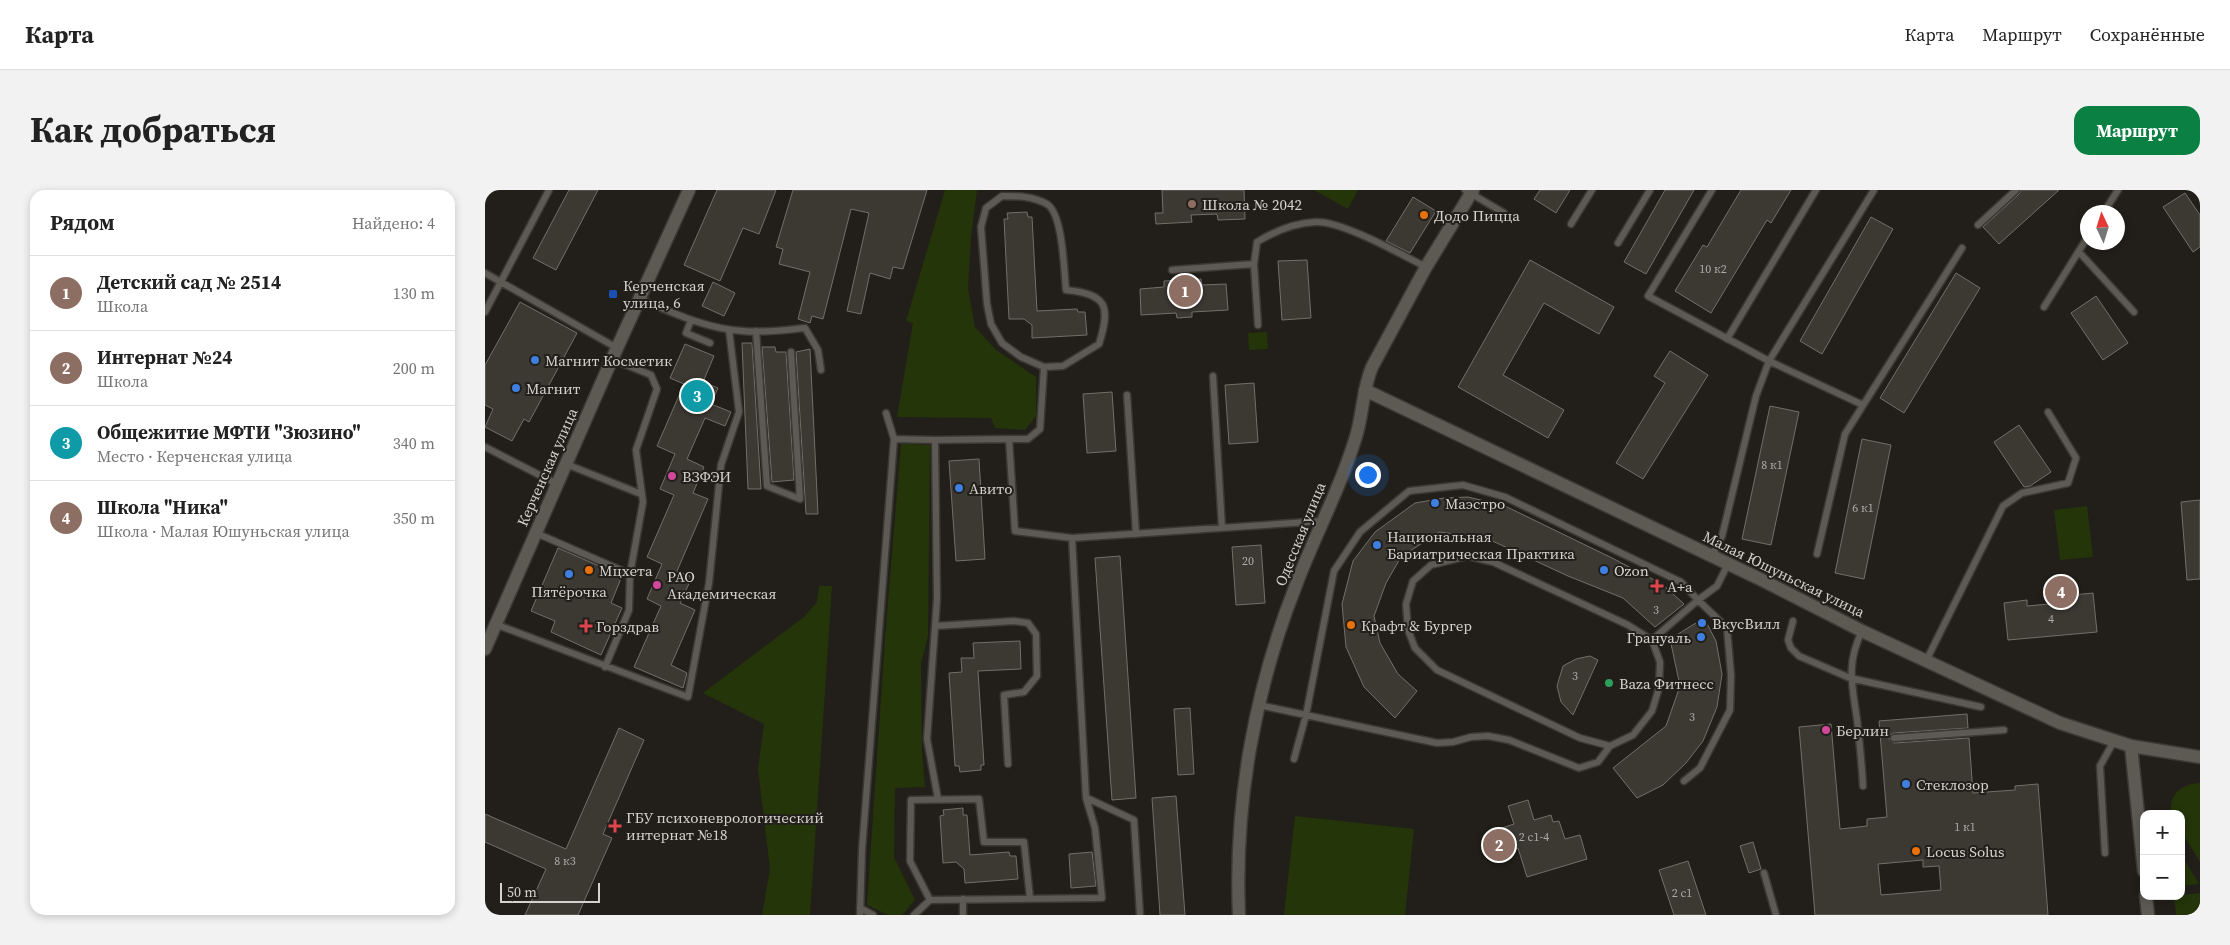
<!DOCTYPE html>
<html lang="ru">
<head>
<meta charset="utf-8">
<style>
	body { margin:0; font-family:"Source Serif 4",serif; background:#f2f2f2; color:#222 }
	.controls { position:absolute; right:15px; bottom:15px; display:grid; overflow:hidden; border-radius:10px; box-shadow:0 2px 8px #0003 }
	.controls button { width:45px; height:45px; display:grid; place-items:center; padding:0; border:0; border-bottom:1px solid #e0e0e0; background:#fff; color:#222; font:25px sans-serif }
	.compass { position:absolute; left:1595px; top:15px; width:45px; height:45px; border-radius:50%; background:#fff; box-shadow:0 2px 8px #0003; rotate:356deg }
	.scale { position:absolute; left:15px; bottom:12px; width:100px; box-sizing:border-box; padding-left:5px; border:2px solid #d4d2cf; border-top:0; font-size:14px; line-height:18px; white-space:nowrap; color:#d4d2cf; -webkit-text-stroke:4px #221f1a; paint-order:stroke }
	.you { position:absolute; left:882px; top:284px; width:18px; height:18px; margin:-12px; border:4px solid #fff; border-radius:50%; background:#1a73e8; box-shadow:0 0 0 8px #1a73e833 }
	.badge { display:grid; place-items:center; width:32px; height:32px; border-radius:50%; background:#0b8043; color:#fff; font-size:16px; font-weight:700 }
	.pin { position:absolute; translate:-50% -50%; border:2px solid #fff; box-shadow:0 1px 5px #0006 }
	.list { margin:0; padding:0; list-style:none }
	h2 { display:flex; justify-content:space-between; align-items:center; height:65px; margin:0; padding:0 20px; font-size:21px }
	h2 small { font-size:16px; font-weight:400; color:#767676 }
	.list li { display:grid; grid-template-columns:32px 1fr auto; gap:15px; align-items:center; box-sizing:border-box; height:75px; padding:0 20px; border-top:1px solid #e0e0e0 }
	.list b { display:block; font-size:19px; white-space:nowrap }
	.list p { margin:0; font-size:16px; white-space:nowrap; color:#767676 }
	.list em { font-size:16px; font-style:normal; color:#767676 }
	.map { position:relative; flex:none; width:1715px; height:725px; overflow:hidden; border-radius:15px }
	header { display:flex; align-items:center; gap:30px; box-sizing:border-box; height:70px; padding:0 25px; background:#fff; border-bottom:1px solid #e0e0e0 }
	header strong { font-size:24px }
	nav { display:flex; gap:28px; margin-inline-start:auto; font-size:18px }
	.intro { display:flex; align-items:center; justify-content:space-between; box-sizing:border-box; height:120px; padding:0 30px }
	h1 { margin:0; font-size:35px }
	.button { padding:12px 22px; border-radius:15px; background:#0b8043; color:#fff; font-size:18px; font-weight:700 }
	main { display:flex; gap:30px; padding:0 30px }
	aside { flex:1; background:#fff; border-radius:15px; box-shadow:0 2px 8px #0003 }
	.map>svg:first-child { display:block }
	.green { fill:#233509 }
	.building { fill:#3c3832; stroke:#736f68; fill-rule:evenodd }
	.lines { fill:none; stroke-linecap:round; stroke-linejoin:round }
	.service-casing { stroke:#3c3935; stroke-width:9 }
	.minor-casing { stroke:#3c3935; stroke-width:15 }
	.tertiary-casing { stroke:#3c3935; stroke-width:15 }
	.service { stroke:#5d5953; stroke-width:6 }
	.minor { stroke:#5d5953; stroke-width:12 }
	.tertiary { stroke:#5d5953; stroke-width:12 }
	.education-dot { fill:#8d6e63; stroke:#221f1a; stroke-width:2 }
	.food-dot { fill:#e8710a; stroke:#221f1a; stroke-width:2 }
	.transit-dot { fill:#1a4fb4; stroke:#221f1a; stroke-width:2 }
	.shop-dot { fill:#3f7fe0; stroke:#221f1a; stroke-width:2 }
	.hotel-dot { fill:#d1479c; stroke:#221f1a; stroke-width:2 }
	.health-dot { fill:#e0444e; stroke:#221f1a; stroke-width:2 }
	.leisure-dot { fill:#2e9e5b; stroke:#221f1a; stroke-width:2 }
	.labels { text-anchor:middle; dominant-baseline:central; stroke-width:4; stroke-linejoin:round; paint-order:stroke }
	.number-label { font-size:12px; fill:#aeaca8 }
	.poi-label { font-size:15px; fill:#d4d2cf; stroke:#221f1a; text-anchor:start }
	.street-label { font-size:15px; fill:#d4d2cf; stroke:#221f1a }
</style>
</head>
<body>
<header>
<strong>Карта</strong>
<nav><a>Карта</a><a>Маршрут</a><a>Сохранённые</a></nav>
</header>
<div class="intro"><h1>Как добраться</h1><a class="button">Маршрут</a></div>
<main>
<aside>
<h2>Рядом<small>Найдено: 4</small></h2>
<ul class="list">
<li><span class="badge" style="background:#8d6e63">1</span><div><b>Детский сад № 2514</b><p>Школа</p></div><em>130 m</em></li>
<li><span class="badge" style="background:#8d6e63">2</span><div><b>Интернат №24</b><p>Школа</p></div><em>200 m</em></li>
<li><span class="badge" style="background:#0f9aa8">3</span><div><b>Общежитие МФТИ &quot;Зюзино&quot;</b><p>Место · Керченская улица</p></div><em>340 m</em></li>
<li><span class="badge" style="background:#8d6e63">4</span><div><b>Школа &quot;Ника&quot;</b><p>Школа · Малая Юшуньская улица</p></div><em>350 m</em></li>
</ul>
</aside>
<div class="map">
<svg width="1715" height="725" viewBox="0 0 1715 725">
	<rect width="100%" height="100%" fill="#221f1a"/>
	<path class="green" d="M 460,0 L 492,0 L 486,47 L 483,98 L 490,137 L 511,160 L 551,187 L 551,226 L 540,240 L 510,238 L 506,228 L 412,227 L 428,133 L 421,131 Z
		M 829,0 L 873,0 L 863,19 Z
		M 782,142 L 783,159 L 764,160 L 763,143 Z
		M 416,254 L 445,255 L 443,446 L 436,473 L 437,562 L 440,597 L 410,598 L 409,667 L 430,710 L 417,725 L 403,725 L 382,715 L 400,449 Z
		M 1602,316 L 1608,367 L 1575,370 L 1569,320 Z
		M 334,396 L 347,396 L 325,725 L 277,725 L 285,679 L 273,579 L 279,534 L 218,503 L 319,427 L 332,412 Z
		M 1715,593 L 1715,672 L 1696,641 L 1696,624 L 1686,624 C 1684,604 1696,594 1715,593 Z
		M 810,626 L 929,639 L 920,725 L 799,725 Z
		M 1696,664 L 1714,694 L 1696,696 Z
		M 1715,703 L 1715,725 L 1691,725 L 1689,706 Z"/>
	<path class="building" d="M 84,0 L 113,0 L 71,80 L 48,68 Z
		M 232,0 L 291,0 L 274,44 L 258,38 L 235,91 L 199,75 Z
		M 308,0 L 442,0 L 418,79 L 408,77 L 405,89 L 385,83 L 376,124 L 362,121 L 384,23 L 366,19 L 338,129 L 327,126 L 325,133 L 313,129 L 325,82 L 294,74 L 298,59 L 291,57 Z
		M 677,0 L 759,0 L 760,29 L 733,30 L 732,24 L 706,25 L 707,32 L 671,34 L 670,23 L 678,23 Z
		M 1055,0 L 1085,0 L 1071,23 L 1049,9 Z
		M 1180,0 L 1209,0 L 1161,84 L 1139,72 Z
		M 1256,0 L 1306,0 L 1286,33 L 1282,30 L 1226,123 L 1190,101 L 1218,55 L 1222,57 Z
		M 1536,0 L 1574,0 L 1514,54 L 1498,37 L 1534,4 Z
		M 1700,3 L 1715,25 L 1715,57 L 1708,62 L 1678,17 Z
		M 928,7 L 951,21 L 925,63 L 901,51 Z
		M 542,22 L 543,27 L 547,27 L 552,121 L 592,119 L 593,122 L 600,122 L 602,145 L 547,148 L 547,135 L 539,129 L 524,129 L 519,29 L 523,29 L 522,23 Z
		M 1386,27 L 1408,39 L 1337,164 L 1315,151 Z
		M 822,70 L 826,128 L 797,130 L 793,71 Z
		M 1045,70 L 1129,117 L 1114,144 L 1059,113 L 1018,185 L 1079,220 L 1063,248 L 973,197 Z
		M 1471,83 L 1495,98 L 1419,223 L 1395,208 Z
		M 716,89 L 717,95 L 741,94 L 743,120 L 707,122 L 707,127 L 692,128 L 691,123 L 656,125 L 655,99 L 679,97 L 679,91 Z
		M 228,92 L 250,103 L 239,126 L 217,116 Z
		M 1611,106 L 1643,153 L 1618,170 L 1586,123 Z
		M 35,112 L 92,143 L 44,232 L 39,229 L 27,251 L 0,237 L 8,219 L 0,215 L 0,175 Z
		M 257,153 L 267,153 L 276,299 L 263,299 Z
		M 200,154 L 229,166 L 218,192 L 233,198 L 226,214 L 246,222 L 240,236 L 220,228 L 202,269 L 219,277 L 208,303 L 223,309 L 192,381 L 207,387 L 195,413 L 210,420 L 186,475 L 202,483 L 198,498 L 149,477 L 176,416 L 162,409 L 177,374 L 162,367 L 189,305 L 175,299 L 190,264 L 172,256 L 199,194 L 185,188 Z
		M 277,157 L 290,157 L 291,162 L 301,162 L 309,290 L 287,292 Z
		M 325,159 L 333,324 L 321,324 L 311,162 Z
		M 1185,161 L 1223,185 L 1158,289 L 1131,273 L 1180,193 L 1169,186 Z
		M 769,193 L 773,252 L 744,254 L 740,195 Z
		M 627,202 L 631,261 L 602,263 L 598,204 Z
		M 1285,216 L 1314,222 L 1286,355 L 1257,349 Z
		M 1534,235 L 1566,282 L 1545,296 L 1539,297 L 1509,252 Z
		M 1377,249 L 1406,255 L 1379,389 L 1350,383 Z
		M 494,269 L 500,369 L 471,371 L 464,271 Z
		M 983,307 L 1020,316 L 1127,368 L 1177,394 L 1199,414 L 1170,437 L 1138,408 L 1083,386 L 1001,348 L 954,342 L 916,367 L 901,393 L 889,426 L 895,453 L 913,484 L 932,501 L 910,528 L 879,497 L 861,457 L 857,414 L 868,371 L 890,342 L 930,313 L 959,308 Z
		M 1715,310 L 1715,389 L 1702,390 L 1696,312 Z
		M 776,355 L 780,413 L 751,415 L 747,357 Z
		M 73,358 L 137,386 L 126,413 L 137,418 L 116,465 L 66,442 L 70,431 L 46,421 Z
		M 635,366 L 651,608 L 627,610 L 610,368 Z
		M 1608,403 L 1612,442 L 1523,450 L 1519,413 L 1542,410 L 1542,416 L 1588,412 L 1588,405 Z
		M 1219,428 L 1231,451 L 1237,484 L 1232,517 L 1218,551 L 1201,573 L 1178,595 L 1152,608 L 1128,578 L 1181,536 L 1195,496 L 1185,449 Z
		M 535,451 L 536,479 L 493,481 L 499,575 L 496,575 L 496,580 L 475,582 L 474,576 L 470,576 L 464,483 L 477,482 L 476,468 L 489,468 L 488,453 Z
		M 1105,466 L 1113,470 L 1088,525 L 1076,512 L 1072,496 L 1078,476 L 1091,469 Z
		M 705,518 L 709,584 L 693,585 L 689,519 Z
		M 1482,524 L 1483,538 L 1409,543 L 1405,545 L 1404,549 L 1409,553 L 1484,548 L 1488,603 L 1530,600 L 1530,596 L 1553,594 L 1563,725 L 1330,725 L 1314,537 L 1346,534 L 1355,639 L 1382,636 L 1382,629 L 1402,627 L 1394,531 ZM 1438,670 L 1438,677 L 1454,676 L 1456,700 L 1396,705 L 1393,674 Z
		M 134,538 L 159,550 L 118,644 L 127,648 L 93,725 L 40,725 L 61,679 L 0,652 L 0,624 L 81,659 Z
		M 691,606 L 700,725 L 675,725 L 667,608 Z
		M 1043,610 L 1049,630 L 1066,625 L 1068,632 L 1074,631 L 1080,649 L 1095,645 L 1102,669 L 1042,687 L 1033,658 L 1024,661 L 1017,638 L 1029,634 L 1023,616 Z
		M 478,618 L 478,625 L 482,625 L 485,665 L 524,662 L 525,666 L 531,666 L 533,689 L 480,693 L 479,679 L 471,672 L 458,673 L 455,626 L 459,625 L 458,620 Z
		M 1268,652 L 1276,679 L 1264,683 L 1255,656 Z
		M 607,662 L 611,696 L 586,698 L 584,664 Z
		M 1203,671 L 1221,725 L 1189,725 L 1174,680 Z"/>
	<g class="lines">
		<g class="service-casing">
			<path id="service" d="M 980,0 L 1019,23
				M 1227,0 L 1163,106 L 1284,171 L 1378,215
				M 517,6 C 533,6 547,6 562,14 C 578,24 579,81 581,100 C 622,104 626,116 614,154 L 578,176 L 559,177 L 536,167 L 517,153 L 506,134 L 502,114 L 496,37 L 501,18 Z
				M 1619,22 L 1633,0
				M 1086,34 L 1107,0
				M 1493,35 L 1531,0
				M 1133,53 L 1165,0
				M 1594,62 L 1649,122
				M 687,80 L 769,74
				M 0,83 L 132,158
				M 155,109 C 188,123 222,139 258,141 C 278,143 300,140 320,138 L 333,160 L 336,180
				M 1559,117 L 1602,48
				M 0,122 L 64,0
				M 206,130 L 201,143 L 225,153
				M 773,135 L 769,74 L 772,52 C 790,41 810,33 830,32 C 856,30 917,65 941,77
				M 271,141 L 282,296 L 315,309 L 306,162
				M 1242,149 L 1331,0
				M 127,169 L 166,185 L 172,199 L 151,260 L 158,312 L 145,384
				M 559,177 L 555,239 L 543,249 L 524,249 L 530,341 L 587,348 L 837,331
				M 728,186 L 737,338
				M 642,205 L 651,344
				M 409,249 L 450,250 L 452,409 L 442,549 L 453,609
				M 450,250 L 524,249
				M 0,257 L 72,294
				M 81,274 L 156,304
				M 51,343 L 145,384 L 144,420 L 120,477
				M 1332,364 L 1360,244 L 1477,58
				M 1227,366 L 1237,346 L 1271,206 L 1284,171 L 1389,0
				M 1308,431 L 1303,450 L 1306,458 L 1314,466 L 1365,488 L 1496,517
				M 10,434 L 203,507 L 224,393 L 236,275 L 254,222 L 244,140
				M 450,436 L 529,431 L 543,433 L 551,444 L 552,486 L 539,502 L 519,505 L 523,574
				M 1377,441 C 1359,478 1369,500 1373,538 C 1375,557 1377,577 1378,596
				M 1167,450 L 1175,472 L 1174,498 L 1167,521 L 1148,545 L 1125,556 L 1095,548 L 952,480 L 930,458 L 923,440 L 921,414 L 928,391 L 946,375 L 983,366 L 1008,372 L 1143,435 L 1167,450 L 1213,410 L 1242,438 L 1246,485 L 1245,520 L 1215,578 L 1199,591
				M 1441,471 L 1518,316 L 1537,303 L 1583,293 L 1591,268 L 1563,222
				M 774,515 L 952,553 L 968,552 L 986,547 L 1003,546 L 1024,550 L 1094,578 L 1113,572 L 1125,556
				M 1409,548 L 1519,540
				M 809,569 L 821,525 L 849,381 L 875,342 L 924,301 L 978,295 L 1020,307 L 1196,392 L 1213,410 L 1232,396 L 1243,374
				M 602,608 L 649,630 L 655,725
				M 1620,663 L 1615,576 L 1629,551
				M 1279,683 L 1291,725
				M 445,710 L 617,708 L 610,638 L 601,608 L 587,348
				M 375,718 L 388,725
				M 375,725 L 377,660 L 409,249 L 401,223
				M 429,725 L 445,710 L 425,671 L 426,610 L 494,609 L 499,652 L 539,652 L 545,708
				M 478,725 L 478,709"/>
		</g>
		<g class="minor-casing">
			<path id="minor" d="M 880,200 L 1277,390 L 1377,441 L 1575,533 L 1646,556 L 1715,567
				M 1646,556 L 1659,681
				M 1661,706 L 1663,725
				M 754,725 C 749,613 770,499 811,395 C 826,355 846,316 861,276 C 865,265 869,254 872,243 C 878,221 878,198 887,177 L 941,77 L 988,0"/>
		</g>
		<g class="tertiary-casing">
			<path id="tertiary" d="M 0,459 L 127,169 L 204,0"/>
		</g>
		<use href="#service" class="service"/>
		<use href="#minor" class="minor"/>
		<use href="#tertiary" class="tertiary"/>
	</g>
	<circle class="education-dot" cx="707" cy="14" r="5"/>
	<g class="food-dot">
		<circle cx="939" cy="25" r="5"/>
		<circle cx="104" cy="380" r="5"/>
		<circle cx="866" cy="435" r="5"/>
		<circle cx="1431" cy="661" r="5"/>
	</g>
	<rect class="transit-dot" x="123" y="99" width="10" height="10" rx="2.5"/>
	<g class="shop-dot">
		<circle cx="50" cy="170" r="5"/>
		<circle cx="31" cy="198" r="5"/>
		<circle cx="474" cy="298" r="5"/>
		<circle cx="950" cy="313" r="5"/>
		<circle cx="892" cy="355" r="5"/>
		<circle cx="1119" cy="380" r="5"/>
		<circle cx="84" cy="384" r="5"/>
		<circle cx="1217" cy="433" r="5"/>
		<circle cx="1216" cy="447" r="5"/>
		<circle cx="1421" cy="594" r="5"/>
	</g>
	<g class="hotel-dot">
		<circle cx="187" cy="286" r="5"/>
		<circle cx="172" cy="395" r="5"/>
		<circle cx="1341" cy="540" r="5"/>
	</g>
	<g class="health-dot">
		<path d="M1169.5 388.5h5v5h5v5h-5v5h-5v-5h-5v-5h5z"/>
		<path d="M98.5 428.5h5v5h5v5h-5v5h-5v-5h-5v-5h5z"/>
		<path d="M127.5 628.5h5v5h5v5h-5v5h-5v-5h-5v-5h5z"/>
	</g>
	<circle class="leisure-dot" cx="1124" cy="493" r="5"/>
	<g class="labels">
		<g class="number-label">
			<text x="1228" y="79">10 к2</text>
			<text x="1287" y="275">8 к1</text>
			<text x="1378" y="318">6 к1</text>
			<text x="763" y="371">20</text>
			<text x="1171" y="420">3</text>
			<text x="1566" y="429">4</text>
			<text x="1090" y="486">3</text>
			<text x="1207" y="527">3</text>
			<text x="1480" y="637">1 к1</text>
			<text x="1049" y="647">2 с1-4</text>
			<text x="80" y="671">8 к3</text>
			<text x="1197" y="703">2 с1</text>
		</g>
		<g class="poi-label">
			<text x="717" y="14">Школа № 2042</text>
			<text x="949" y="25">Додо Пицца</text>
			<text x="138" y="95">Керченская<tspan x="138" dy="17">улица, 6</tspan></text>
			<text x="60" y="170">Магнит Косметик</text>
			<text x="41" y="198">Магнит</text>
			<text x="197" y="286">ВЗФЭИ</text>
			<text x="484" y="298">Авито</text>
			<text x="960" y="313">Маэстро</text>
			<text x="902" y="346">Национальная<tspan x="902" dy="17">Бариатрическая Практика</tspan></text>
			<text x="114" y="380">Мцхета</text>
			<text x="1129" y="380">Ozon</text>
			<text x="182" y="386">РАО<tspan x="182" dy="17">Академическая</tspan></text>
			<text x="1182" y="396">А+а</text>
			<text x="84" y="401" text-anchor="middle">Пятёрочка</text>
			<text x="1227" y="433">ВкусВилл</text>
			<text x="876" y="435">Крафт &amp; Бургер</text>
			<text x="111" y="436">Горздрав</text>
			<text x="1206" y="447" text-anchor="end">Грануаль</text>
			<text x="1134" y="493">Baza Фитнесс</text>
			<text x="1351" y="540">Берлин</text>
			<text x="1431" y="594">Стеклозор</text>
			<text x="141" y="627">ГБУ психоневрологический<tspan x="141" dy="17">интернат №18</tspan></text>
			<text x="1441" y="661">Locus Solus</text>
		</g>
		<g class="street-label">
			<text transform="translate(62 277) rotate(-66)">Керченская улица</text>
			<text transform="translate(815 344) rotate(-68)">Одесская улица</text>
			<text transform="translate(1299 384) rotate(26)">Малая Юшуньская улица</text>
		</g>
	</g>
</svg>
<div class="controls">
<button>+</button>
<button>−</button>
</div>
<svg class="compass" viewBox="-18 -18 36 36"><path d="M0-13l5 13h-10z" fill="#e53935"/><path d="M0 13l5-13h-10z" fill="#767676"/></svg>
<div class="scale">50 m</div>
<div class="you"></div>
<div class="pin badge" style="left:700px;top:101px;background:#8d6e63">1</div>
<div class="pin badge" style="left:1014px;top:655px;background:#8d6e63">2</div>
<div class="pin badge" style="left:212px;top:206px;background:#0f9aa8">3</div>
<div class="pin badge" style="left:1576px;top:402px;background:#8d6e63">4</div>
</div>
</main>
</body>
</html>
